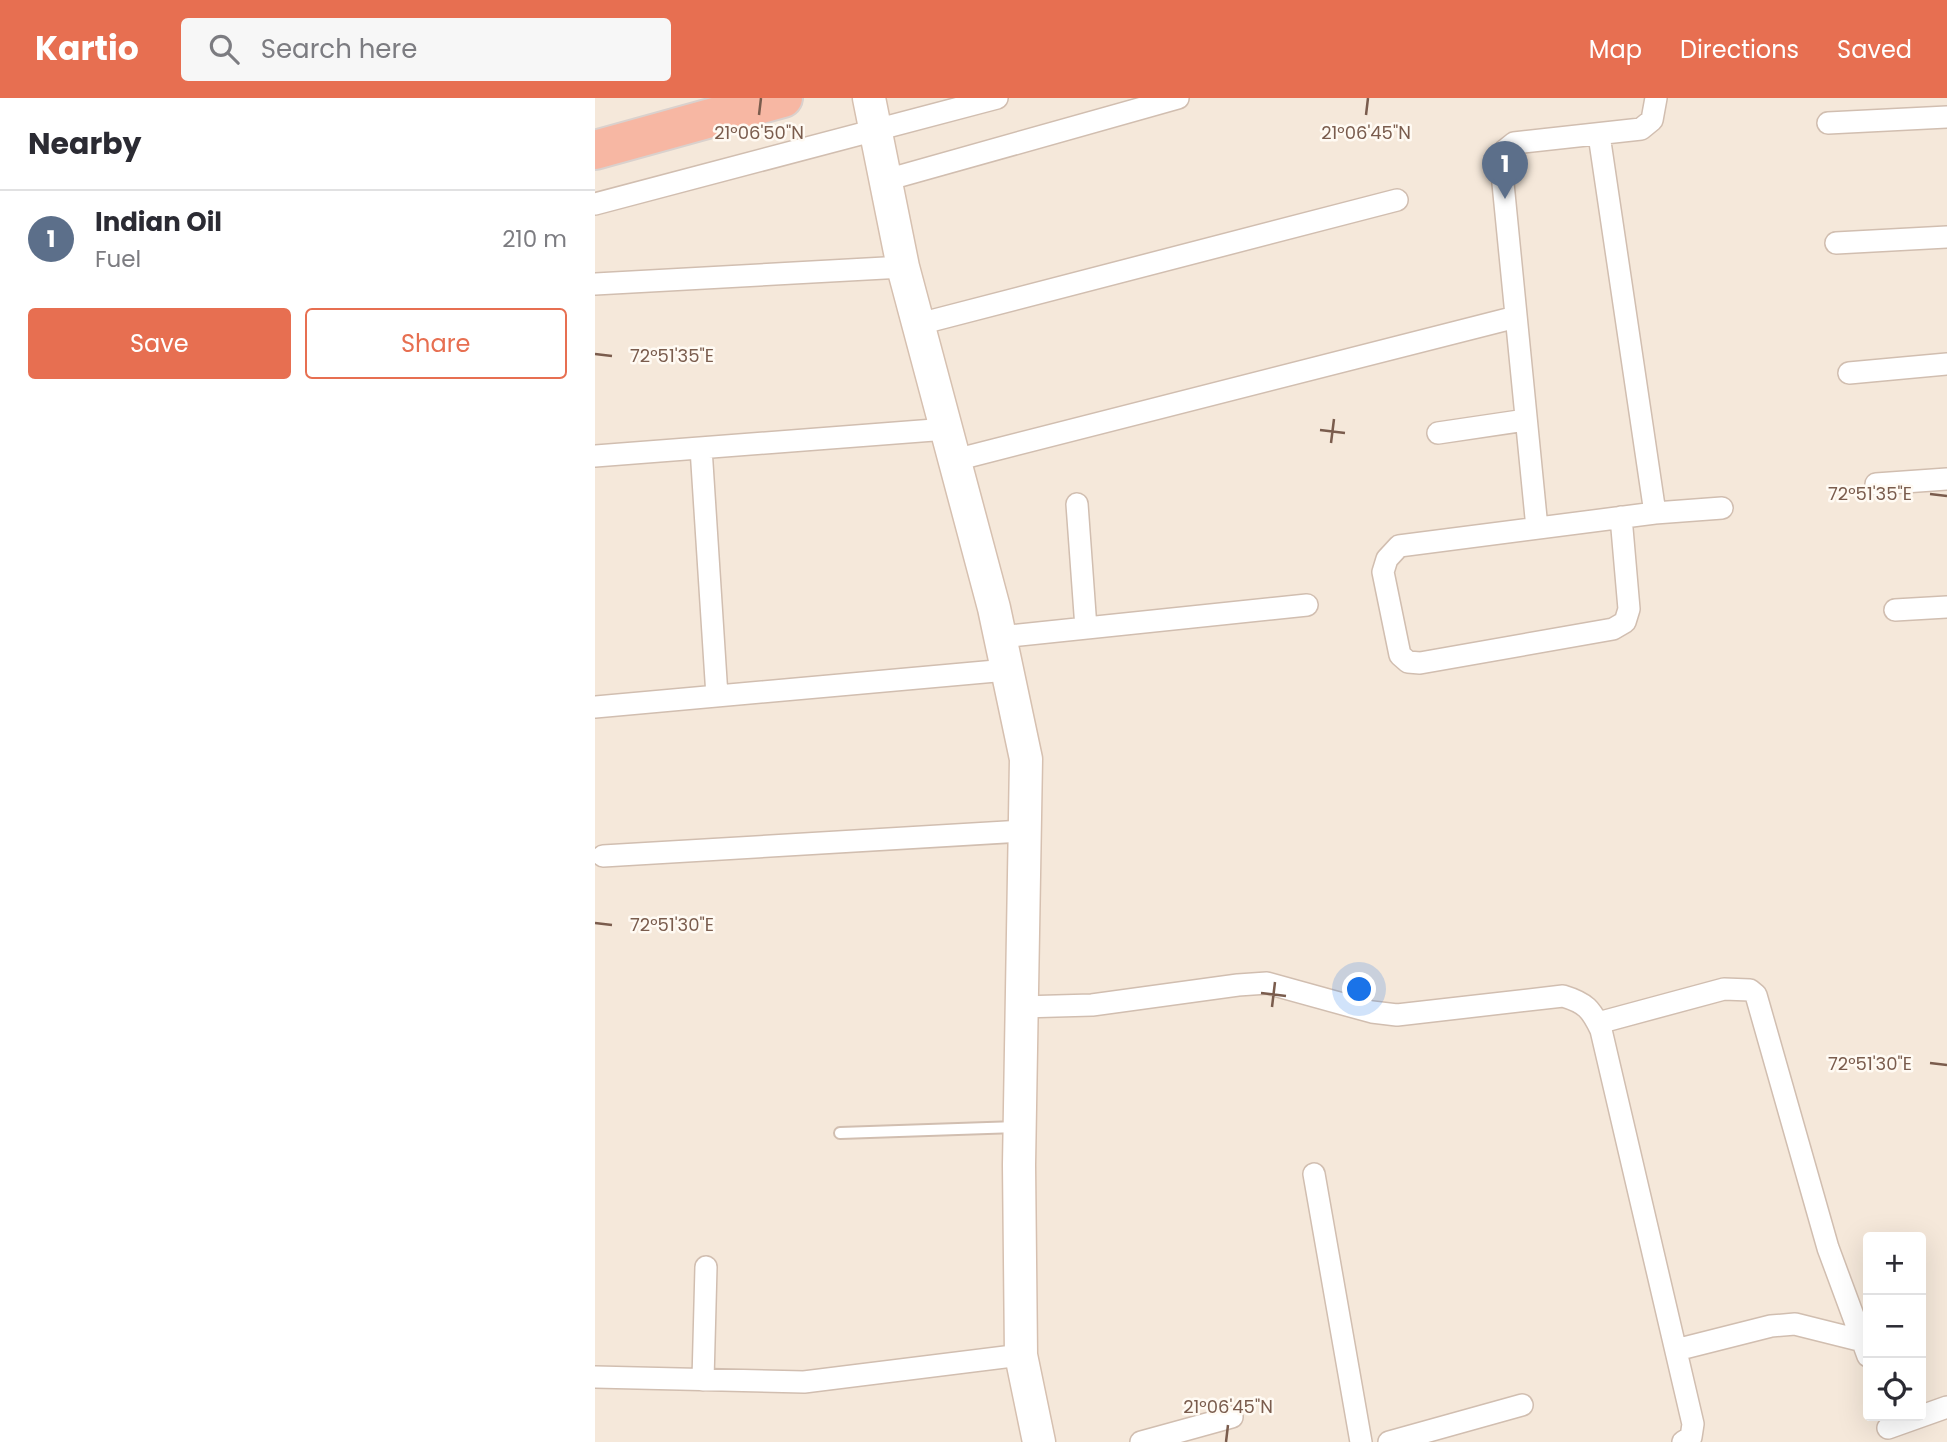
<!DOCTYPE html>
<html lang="en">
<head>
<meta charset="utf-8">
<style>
	body { margin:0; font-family:Poppins,sans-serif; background:#f7f7f7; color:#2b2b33 }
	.controls { position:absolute; right:21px; bottom:21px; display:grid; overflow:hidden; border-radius:7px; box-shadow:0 7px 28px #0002 }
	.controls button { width:63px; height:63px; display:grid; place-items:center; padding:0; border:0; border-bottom:2px solid #e1e1e2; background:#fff; color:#2b2b33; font:35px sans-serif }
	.you { position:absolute; left:765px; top:892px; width:24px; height:24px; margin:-18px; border:5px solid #fff; border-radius:50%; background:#1a73e8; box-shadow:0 0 0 10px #1a73e833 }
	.badge { display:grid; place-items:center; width:46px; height:46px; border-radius:50%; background:#e76f51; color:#fff; font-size:23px; font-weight:700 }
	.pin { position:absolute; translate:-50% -58px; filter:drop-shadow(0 2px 4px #0008) }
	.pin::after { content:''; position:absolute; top:37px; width:24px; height:21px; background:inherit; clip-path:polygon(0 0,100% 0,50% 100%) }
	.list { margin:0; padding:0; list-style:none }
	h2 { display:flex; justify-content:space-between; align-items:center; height:91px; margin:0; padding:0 28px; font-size:30px }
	h2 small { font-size:23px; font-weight:400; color:#7c7c81 }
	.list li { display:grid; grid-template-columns:46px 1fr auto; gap:21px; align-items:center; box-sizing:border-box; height:98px; padding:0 28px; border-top:2px solid #e1e1e2 }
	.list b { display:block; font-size:26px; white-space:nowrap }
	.list p { margin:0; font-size:23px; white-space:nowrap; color:#7c7c81 }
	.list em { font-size:23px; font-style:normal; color:#7c7c81 }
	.actions { display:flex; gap:14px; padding:21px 28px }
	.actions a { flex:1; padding:16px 0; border:2px solid #e76f51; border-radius:7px; text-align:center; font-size:24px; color:#e76f51 }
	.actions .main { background:#e76f51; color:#fff }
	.icon { flex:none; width:38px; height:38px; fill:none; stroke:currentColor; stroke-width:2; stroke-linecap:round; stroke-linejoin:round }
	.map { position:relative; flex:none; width:1352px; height:1344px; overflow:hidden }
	header { display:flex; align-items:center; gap:42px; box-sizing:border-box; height:98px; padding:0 35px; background:#e76f51; color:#fff }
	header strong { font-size:33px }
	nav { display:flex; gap:38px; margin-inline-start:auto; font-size:24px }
	.search { width:490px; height:63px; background:#f7f7f7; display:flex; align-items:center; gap:18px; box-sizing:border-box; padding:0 24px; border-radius:7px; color:#7c7c81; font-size:26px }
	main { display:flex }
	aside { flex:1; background:#fff }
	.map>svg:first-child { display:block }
	.residential { fill:#f5e8da; fill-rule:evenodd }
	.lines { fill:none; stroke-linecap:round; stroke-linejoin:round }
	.lane-casing { stroke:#d1beb0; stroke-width:14 }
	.street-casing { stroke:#d1beb0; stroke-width:24 }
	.secondary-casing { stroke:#d6c0b0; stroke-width:35 }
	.highway-casing { stroke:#dad1cd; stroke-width:42 }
	.lane { stroke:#fff; stroke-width:10 }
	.street { stroke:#fff; stroke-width:21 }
	.secondary { stroke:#fff; stroke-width:32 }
	.highway { stroke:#f7b7a3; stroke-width:38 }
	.ticks { fill:none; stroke:#7a5c4d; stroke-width:2.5 }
	.ticks-label { font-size:18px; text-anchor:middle; fill:#7a5c4d; stroke:#fffaf3; stroke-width:5; stroke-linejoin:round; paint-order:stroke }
</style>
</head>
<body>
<header>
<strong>Kartio</strong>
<div class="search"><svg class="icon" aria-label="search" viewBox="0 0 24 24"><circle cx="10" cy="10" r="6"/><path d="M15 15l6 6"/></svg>Search here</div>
<nav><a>Map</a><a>Directions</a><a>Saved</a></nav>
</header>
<main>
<aside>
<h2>Nearby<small></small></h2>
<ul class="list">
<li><span class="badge" style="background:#5c6f8a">1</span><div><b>Indian Oil</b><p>Fuel</p></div><em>210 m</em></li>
</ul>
<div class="actions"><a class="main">Save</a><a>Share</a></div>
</aside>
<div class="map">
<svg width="1352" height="1344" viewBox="0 0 1352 1344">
	<rect width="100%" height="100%" fill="#fdf6ec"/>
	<path class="residential" d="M 0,0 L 1352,0 L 1352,1344 L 0,1344 ZM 1273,1139 L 1326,1139 L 1326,1318 L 1273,1318 Z"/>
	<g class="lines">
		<g class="lane-casing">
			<path id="lane" d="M 245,1035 L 422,1029"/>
		</g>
		<g class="street-casing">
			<path id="street" d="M 1233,25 L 1352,19
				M 1004,37 L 1060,415
				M 291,82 L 583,0
				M 0,106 L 402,0
				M 1241,145 L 1352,139
				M 0,186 L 308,169
				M 324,226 L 802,102
				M 1254,275 L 1352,266
				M 843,335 L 931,322
				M 106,350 L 122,598
				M 0,358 L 352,331
				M 360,362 L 921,219
				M 1281,386 L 1352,381
				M 482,406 L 491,530
				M 1026,419 L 1034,511 L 1030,524 L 1018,531 L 825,565 L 813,564 L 805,557 L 788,474 L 792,461 L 804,448 L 1060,415 L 1127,410
				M 942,430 L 906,65 L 909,53 L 919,45 L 1046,31 L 1057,22 L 1061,0
				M 1300,512 L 1352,509
				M 405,539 L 712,507
				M 0,609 L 412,572
				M 8,758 L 429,733
				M 426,909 L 497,907 L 643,887 L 672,885 L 777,914 L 802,917 L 968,898 C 991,905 996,911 1006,932 L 1098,1326 L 1096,1339 L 1088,1344
				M 1003,925 L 1129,891 L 1155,892 L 1161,897 L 1233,1150 L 1273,1258
				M 719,1076 L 766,1344
				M 1081,1252 L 1176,1228 L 1200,1226 L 1268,1243
				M 0,1279 L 209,1284 L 426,1257
				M 108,1282 L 111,1169
				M 1293,1330 L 1352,1309
				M 546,1344 L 637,1319
				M 794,1344 L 927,1307"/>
		</g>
		<g class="secondary-casing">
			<path id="secondary" d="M 274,0 L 308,169 L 399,510 L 431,661 L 424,1067 L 426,1257 L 444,1344"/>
		</g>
		<g class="highway-casing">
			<path id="highway" d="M 0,52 L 188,0"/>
		</g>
		<use href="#lane" class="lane"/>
		<use href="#street" class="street"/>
		<use href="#secondary" class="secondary"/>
		<use href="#highway" class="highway"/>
	</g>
	<path class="ticks" d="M 164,17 L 166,0M 771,17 L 773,0M 0,256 L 17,258M 725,332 L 750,335M 736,345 L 739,321M 1335,396 L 1352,398M 0,825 L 17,827M 666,895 L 691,898M 677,909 L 680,884M 1335,965 L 1352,967M 631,1344 L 633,1327"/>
	<g class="ticks-label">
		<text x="164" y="41">21°06'50"N</text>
		<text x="771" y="41">21°06'45"N</text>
		<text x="77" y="264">72°51'35"E</text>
		<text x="1275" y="402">72°51'35"E</text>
		<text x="77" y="833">72°51'30"E</text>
		<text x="1275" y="972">72°51'30"E</text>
		<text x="633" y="1315">21°06'45"N</text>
	</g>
</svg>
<div class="controls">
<button>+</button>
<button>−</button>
<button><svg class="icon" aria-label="locate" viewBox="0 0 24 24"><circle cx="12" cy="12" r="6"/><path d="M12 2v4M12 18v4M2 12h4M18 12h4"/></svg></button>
</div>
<div class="you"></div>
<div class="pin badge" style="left:910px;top:101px;background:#5c6f8a">1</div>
</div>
</main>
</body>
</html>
